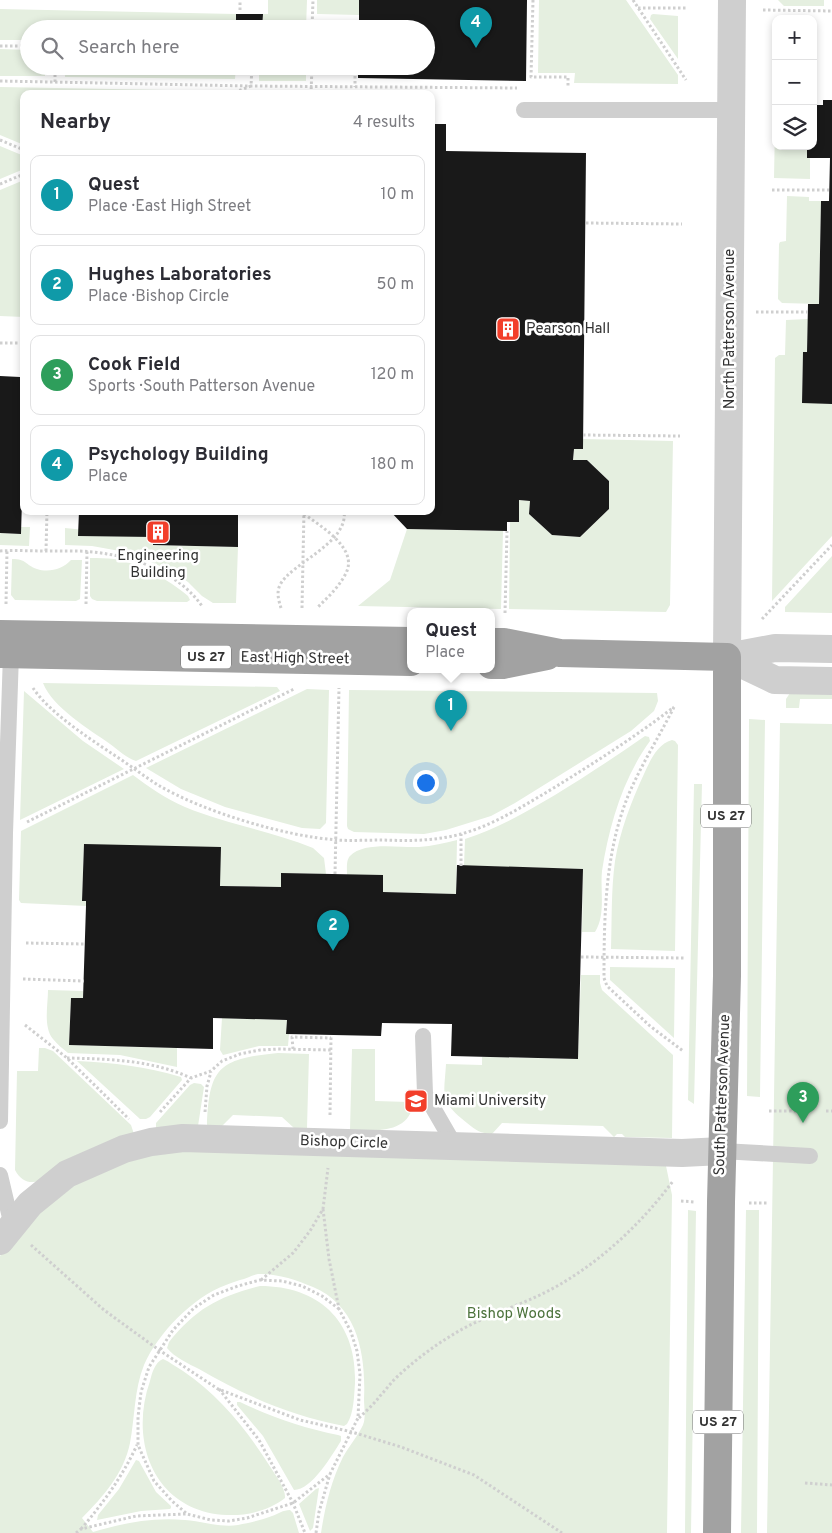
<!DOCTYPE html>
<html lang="en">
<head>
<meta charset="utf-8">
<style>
	body { margin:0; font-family:Overpass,sans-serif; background:#f7f7f7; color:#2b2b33 }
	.controls { position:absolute; right:15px; top:15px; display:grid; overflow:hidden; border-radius:10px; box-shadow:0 2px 8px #0003 }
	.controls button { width:45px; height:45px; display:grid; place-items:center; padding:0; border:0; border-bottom:1px solid #e1e1e2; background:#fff; color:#2b2b33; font:25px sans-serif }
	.you { position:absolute; left:425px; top:782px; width:18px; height:18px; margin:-12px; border:4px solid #fff; border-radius:50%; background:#1a73e8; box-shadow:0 0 0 8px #1a73e833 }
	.badge { display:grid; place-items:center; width:32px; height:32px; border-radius:50%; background:#7c3aed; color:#fff; font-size:16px; font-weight:700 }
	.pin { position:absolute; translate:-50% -41px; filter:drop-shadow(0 1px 2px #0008) }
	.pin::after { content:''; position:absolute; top:26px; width:18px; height:15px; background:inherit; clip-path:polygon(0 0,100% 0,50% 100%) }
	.popup { position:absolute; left:407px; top:608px; width:88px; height:65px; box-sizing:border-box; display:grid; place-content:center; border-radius:10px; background:#fff; filter:drop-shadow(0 1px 4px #0005); font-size:16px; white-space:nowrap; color:#7c7c81 }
	.popup b { font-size:19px; color:#2b2b33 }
	.popup::after { content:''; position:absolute; left:50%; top:100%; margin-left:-10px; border:10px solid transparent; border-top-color:#fff }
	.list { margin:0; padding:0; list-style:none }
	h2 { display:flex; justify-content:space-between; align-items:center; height:65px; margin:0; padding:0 20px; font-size:21px }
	h2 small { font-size:16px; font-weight:400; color:#7c7c81 }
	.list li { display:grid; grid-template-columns:32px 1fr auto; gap:15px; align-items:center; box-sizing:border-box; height:80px; margin:0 10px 10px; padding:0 10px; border:1px solid #e1e1e2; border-radius:10px }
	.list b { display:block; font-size:19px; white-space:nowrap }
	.list p { margin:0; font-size:16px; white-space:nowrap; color:#7c7c81 }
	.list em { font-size:16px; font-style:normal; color:#7c7c81 }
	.icon { flex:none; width:28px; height:28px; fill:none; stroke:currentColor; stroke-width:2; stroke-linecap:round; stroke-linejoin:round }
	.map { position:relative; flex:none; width:832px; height:1533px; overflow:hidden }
	.search { position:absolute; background:#fff; box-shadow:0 2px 8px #0003; left:20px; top:20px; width:415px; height:55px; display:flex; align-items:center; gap:12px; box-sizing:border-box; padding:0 18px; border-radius:28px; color:#7c7c81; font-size:19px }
	.panel { position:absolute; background:#fff; box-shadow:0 2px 8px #0003; left:20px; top:90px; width:415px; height:425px; border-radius:10px }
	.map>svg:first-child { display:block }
	.green { fill:#e5efe0 }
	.building { fill:#191919 }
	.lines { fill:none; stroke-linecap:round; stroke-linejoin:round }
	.path { stroke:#cfcfcf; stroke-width:3; stroke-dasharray:2.5 2.5; stroke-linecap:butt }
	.service { stroke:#cfcfcf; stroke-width:16 }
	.minor { stroke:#cfcfcf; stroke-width:28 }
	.trunk { stroke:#a2a2a2; stroke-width:28 }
	.labels { text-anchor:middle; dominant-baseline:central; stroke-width:5; stroke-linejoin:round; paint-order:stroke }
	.shield { fill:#fff; stroke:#707070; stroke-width:1 }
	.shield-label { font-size:14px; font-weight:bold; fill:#323232 }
	.poi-label { font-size:15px; fill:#323232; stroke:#fff; text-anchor:start }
	.street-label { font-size:15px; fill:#323232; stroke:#fff }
	.park-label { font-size:15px; fill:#4b723b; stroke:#fff }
</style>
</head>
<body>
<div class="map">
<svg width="832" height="1533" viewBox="0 0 832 1533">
	<rect width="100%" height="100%" fill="#fff"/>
	<path class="green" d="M 268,0 L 307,0 L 306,29 L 262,29 L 263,14 L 268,14 Z
		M 317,0 L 359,0 L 359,15 L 317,14 Z
		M 539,0 L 626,0 L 678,75 L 678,84 L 574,83 L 575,73 L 538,73 Z
		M 778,0 L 824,0 L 824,6 L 784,6 Z
		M 0,9 L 236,14 L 236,29 L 29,29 L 29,40 L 0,40 Z
		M 653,14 L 678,16 L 678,59 L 650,19 L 651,15 Z
		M 0,49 L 29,50 L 29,66 L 45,66 L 45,76 L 0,76 Z
		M 65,66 L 236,66 L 235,79 L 65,77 Z
		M 259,66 L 306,66 L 306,81 L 259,81 Z
		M 776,73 L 776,146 L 807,146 L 810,158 L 810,179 L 774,178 Z
		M 0,87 L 225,91 L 219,94 L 24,94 L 24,145 L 0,135 Z
		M 0,146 L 24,156 L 24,169 L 0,179 Z
		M 24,180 L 24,317 L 0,316 L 0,190 Z
		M 787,196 L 809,197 L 809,201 L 821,201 L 819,304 L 782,303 L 778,299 L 779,244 L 780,242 L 786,241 Z
		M 808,319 L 807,352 L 803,352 L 802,402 L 832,404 L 832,536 L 772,601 L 775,358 L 779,355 L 785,355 L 786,320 Z
		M 583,439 L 673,441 L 670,605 L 666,612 L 509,609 L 510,522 L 519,522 L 519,500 L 530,501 L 529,514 L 552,535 L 580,537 L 609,509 L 609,481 L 587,460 L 573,460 L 574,449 L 583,449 Z
		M 21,527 L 30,527 L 29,546 L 0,545 L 0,533 L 21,534 Z
		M 65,528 L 153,537 L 153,545 L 238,547 L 236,603 L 213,603 L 202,596 L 188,582 L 171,571 L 131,553 L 92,546 L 65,545 Z
		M 407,529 L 503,531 L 501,609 L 358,606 L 390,580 Z
		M 832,556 L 832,613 L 785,612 L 785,607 Z
		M 90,558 C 98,558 107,558 114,559 C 141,564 168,579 188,596 L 190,600 L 187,602 L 97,601 L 92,599 L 90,596 Z
		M 12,559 C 27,559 25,565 37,569 C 49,573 63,569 71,560 L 82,560 L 80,599 L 76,601 L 15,600 L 11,595 Z
		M 43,683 L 277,687 L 280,691 L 136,761 C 127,758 118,750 110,744 C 89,729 53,708 43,683 Z
		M 832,687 L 832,699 L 800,699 L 799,708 L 786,708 L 786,699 L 790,693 Z
		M 307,689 L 329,690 L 326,823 L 320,829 L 302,828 L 225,807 L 181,789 L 146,768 Z
		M 349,690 L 657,693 L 658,701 L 654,711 L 631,731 L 515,803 L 491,816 L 446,830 L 424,834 L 354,832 L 348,829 L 347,826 Z
		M 24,691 L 83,741 L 124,769 L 20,820 Z
		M 749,719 L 765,720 L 760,1097 L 747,1096 Z
		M 780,723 L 832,724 L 832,1533 L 767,1533 Z
		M 645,736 L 649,737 L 650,741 C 623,778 609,826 602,871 C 600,890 606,915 595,932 L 582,932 L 583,869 L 464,866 L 465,839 C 497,829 526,812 555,795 C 586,776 615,757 645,736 Z
		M 672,740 L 675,741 L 678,745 L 675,951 L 611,949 C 612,920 611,890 615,861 C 620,831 631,802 644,774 C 650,761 657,744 672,740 Z
		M 133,775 C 149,787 166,799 185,807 C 226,824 272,831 313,848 L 324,858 L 326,874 L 282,873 L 281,887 L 220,886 L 84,844 L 82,900 L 86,901 L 86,906 L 21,903 L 19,900 L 21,831 Z
		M 694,784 L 702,784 L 694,1104 L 688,1100 Z
		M 457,840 L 456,894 L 383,892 L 383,875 L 347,875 C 347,869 346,860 350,856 C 364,841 400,848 419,847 C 432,846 445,843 457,840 Z
		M 610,967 L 675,968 L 674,1038 L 610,980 Z
		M 581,975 L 600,975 L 600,983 L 602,990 L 673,1055 L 672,1138 L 625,1137 L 622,1134 L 617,1134 L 614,1137 L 603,1126 L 502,1123 L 492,1134 C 480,1133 477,1131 467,1123 C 439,1101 444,1097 446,1064 L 482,1065 L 482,1057 L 578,1059 Z
		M 48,990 L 83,991 L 83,998 L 71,998 L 69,1045 L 177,1048 L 177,1067 L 120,1055 L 68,1053 C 63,1049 57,1044 53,1039 C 43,1027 48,1005 48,990 Z
		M 222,1018 L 287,1020 L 286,1034 L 289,1034 L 288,1046 L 259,1046 L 223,1055 L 220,1050 Z
		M 39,1048 L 45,1048 L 53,1051 L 131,1125 L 134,1134 L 40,1181 C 29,1184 21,1181 15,1170 L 17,1071 L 38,1071 Z
		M 352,1049 L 375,1049 L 375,1101 L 409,1102 L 413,1106 C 406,1135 373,1130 350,1130 Z
		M 278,1053 L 309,1054 L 307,1128 L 294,1128 L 282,1117 L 233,1115 L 222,1126 L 207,1126 C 209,1066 220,1059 278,1053 Z
		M 77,1061 C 114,1063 145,1066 181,1077 L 182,1080 L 150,1117 L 146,1119 L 140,1119 Z
		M 194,1083 L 201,1084 L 204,1087 L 198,1126 L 156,1129 L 156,1123 L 190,1085 Z
		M 179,1149 L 665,1161 L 672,1195 L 667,1533 L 321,1533 C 325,1507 331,1481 343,1457 C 349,1446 358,1436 363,1425 C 366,1418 364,1406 364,1399 C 366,1355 358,1306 313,1287 C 297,1280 276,1273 258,1274 C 252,1275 246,1279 240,1280 C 235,1282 230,1283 226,1285 C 193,1297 158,1333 144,1365 C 134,1390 135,1417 130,1443 C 124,1473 103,1497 82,1518 L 93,1532 C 123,1523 153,1517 185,1520 C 202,1521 221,1528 238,1525 C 249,1523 262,1520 272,1516 C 278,1514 283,1510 290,1510 L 293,1513 L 299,1533 L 0,1533 L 0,1256 L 26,1224 L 76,1184 L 131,1159 Z
		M 688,1210 L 696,1211 L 691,1533 L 685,1533 Z
		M 746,1210 L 759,1210 L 757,1533 L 741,1533 Z
		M 260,1286 C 320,1286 357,1322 355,1383 C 354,1396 354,1413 347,1424 L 344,1426 C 292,1416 245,1396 199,1369 C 189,1364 174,1357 167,1348 L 169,1342 C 197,1308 218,1297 260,1286 Z
		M 163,1359 C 170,1362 176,1367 183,1371 C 220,1396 247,1430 271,1468 C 276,1476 286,1489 285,1498 C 270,1510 247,1516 227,1515 C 156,1512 128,1444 150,1381 C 152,1373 155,1362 163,1359 Z
		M 237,1402 L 240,1402 C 271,1417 304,1428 338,1435 L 341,1436 L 341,1441 C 332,1455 312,1490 294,1490 L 263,1436 L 237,1405 Z
		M 136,1460 L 139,1461 L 156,1492 L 171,1506 L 171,1508 L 170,1509 L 141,1511 L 97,1520 L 98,1515 L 119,1489 Z
		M 319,1488 L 313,1528 L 310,1531 L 299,1504 L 316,1489 Z"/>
	<path class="building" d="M 359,0 L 527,0 L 526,81 L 358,78 L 358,66 L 426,66 L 426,29 L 359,29 Z
		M 236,14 L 263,14 L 262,29 L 236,29 Z
		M 823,100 L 832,100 L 832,404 L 802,403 L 803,352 L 807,352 L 808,304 L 819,304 L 821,201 L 829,201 L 830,158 L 807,158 L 807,146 L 813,146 L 813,105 L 823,105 Z
		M 431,124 L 446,124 L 446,151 L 586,153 L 583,449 L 574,449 L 573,460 L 587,460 L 609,481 L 609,509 L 580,537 L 552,535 L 529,514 L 530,501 L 519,500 L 519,522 L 507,522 L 507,531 L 407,529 L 390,511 L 431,511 Z
		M 0,376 L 20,377 L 20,441 L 24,441 L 24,500 L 22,500 L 21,534 L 0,533 Z
		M 79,511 L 238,511 L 238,547 L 153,545 L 153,537 L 78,536 Z
		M 84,844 L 221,847 L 220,886 L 281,887 L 281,873 L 383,875 L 383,892 L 456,894 L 457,865 L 583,869 L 578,1059 L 451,1056 L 452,1024 L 382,1023 L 381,1036 L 286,1034 L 287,1020 L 213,1018 L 213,1049 L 69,1045 L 71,998 L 83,998 L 86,906 L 86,901 L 82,901 Z"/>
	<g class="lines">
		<path class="path" d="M 533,0 L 531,77 L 568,77 L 568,88
			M 633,0 L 686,80
			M 638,8 L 686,8
			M 240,10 L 240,0
			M 763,10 L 832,11
			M 312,29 L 313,0
			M 0,46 L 29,46
			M 355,66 L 355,87
			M 0,81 L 251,86 L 517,88
			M 55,82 L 55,66
			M 230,94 L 251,86 L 252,66
			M 311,94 L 312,66
			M 0,140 L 24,150
			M 0,184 L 24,174
			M 772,190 L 829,190
			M 586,223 L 682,224
			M 756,312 L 808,312
			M 0,343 L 24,343
			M 583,435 L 680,436
			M 300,511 C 318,525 361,548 345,575 C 338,588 327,598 317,608
			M 0,551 C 15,550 31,551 46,551 C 66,551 87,550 107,554 C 142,559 181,576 202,606
			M 46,551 L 47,511
			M 6,604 L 7,550
			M 86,604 L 87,551
			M 281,608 C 279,601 276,593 280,585 C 291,563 349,543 344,511
			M 302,608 L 304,511
			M 505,613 L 507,531
			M 762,619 L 832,545
			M 33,688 C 50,713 86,736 111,753 C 127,763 142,775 158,785 C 204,812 284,836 337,840 C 352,841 368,840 383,840 C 409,841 435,841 461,834 C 494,825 523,806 552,789 C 594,763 635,737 674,707
			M 674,707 C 659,737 641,765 628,796 C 605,853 604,916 604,978 L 607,986 L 650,1026 L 683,1051
			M 27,822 L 294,689
			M 461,866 L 461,834
			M 335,874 L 339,688
			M 26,943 L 85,944
			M 581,957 L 685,958
			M 23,979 L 84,981
			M 25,1025 L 67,1058 L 129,1119
			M 293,1049 L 292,1037 L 331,1038
			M 67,1058 C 110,1059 152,1060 191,1078
			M 769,1111 L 796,1111
			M 826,1111 L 832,1111
			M 160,1112 L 191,1078 L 211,1071 L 222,1061 L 240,1054 L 260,1050 L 278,1049 L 331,1050
			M 205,1112 L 207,1086 L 211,1072
			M 330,1115 L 331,1035
			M 681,1201 L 695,1202
			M 749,1203 L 768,1203
			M 323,1209 L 329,1259 L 339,1309 L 351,1332 L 357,1351 L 360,1374 L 358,1418 L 330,1474 L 293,1503 L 247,1518 L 229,1521 L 211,1520 L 187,1514 L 172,1501 L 154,1481 L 138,1445 L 138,1417 L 141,1392 L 149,1367 L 173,1330 L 194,1308 L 214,1295 L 238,1286 L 260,1280 L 282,1281 L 302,1286 L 322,1296 L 339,1309
			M 31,1245 L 104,1310 L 159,1350 L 218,1389 L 300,1420 L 352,1432 L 401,1447 L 474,1475 L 562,1533
			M 261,1280 L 293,1253 L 310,1231 L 323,1209 L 328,1168
			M 219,1389 L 259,1440 L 293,1503 L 305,1533
			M 359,1418 C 366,1411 374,1404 380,1396 C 386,1390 391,1382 398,1376 C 413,1362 431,1348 449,1337 C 478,1318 511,1309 542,1294 C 593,1269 639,1227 673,1181
			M 805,1483 L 832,1485
			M 81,1529 C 104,1502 122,1477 137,1445
			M 76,1533 L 81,1529 L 136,1516 L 186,1514
			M 316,1533 L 319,1512 L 330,1474"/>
		<path class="service" d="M 524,110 L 732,110
			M 423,1036 L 425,1094 L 455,1146
			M 0,1121 L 5,833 L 11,654
			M 722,1151 L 810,1156
			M 0,1175 L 12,1226"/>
		<path class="minor" d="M 727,657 L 732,0
			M 727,657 L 775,680 L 832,681
			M 727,657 L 775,648 L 832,649
			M 0,1241 L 30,1204 L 67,1174 L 124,1149 L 151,1142 L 183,1138 L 682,1153 L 722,1151"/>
		<path class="trunk" d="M 0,634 L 411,641
			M 491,642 L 504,642 L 560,653 L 727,657 L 727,976 L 721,1202 L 717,1533
			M 0,654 L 411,662
			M 491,665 L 503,665 L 547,656"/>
	</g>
	<defs>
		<g id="building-square" transform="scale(1.25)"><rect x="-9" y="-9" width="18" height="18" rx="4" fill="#f23f2b" stroke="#fff"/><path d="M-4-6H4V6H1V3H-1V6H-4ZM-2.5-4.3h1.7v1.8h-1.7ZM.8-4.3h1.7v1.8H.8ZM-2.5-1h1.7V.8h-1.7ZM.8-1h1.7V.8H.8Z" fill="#fff"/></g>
		<g id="university-square" transform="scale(1.25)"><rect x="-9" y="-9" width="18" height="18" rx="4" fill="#f23f2b" stroke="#fff"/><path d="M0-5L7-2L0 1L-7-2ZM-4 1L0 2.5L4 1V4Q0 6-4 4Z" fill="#fff"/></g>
	</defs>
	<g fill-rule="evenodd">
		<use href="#building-square" x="508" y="329"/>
		<use href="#building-square" x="158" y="532"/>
		<use href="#university-square" x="416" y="1101"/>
	</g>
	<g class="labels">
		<g class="shield">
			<rect x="181" y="645.5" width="50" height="23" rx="4"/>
			<rect x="701" y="804.5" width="50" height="23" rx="4"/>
			<rect x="693" y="1410.5" width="50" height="23" rx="4"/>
		</g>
		<g class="shield-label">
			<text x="206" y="657">US 27</text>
			<text x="726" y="816">US 27</text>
			<text x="718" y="1422">US 27</text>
		</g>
		<g class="poi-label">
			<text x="526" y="329">Pearson Hall</text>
			<text x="158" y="556" text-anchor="middle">Engineering<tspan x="158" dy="17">Building</tspan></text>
			<text x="434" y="1101">Miami University</text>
		</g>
		<g class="street-label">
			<text transform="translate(730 329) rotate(-90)">North Patterson Avenue</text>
			<text transform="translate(295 659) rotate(1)">East High Street</text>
			<text transform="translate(723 1095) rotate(-88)">South Patterson Avenue</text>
			<text transform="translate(344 1143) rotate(2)">Bishop Circle</text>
		</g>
		<g class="park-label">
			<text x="514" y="1314">Bishop Woods</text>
		</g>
	</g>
</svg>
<div class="controls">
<button>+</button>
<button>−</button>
<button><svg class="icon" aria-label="layers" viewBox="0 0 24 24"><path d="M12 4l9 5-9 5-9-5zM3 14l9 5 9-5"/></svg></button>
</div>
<div class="you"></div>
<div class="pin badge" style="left:451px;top:731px;background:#0f9aa8">1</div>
<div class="popup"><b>Quest</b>Place</div>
<div class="pin badge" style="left:333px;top:951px;background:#0f9aa8">2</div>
<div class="pin badge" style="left:803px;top:1123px;background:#2e9e5b">3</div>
<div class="pin badge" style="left:476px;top:48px;background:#0f9aa8">4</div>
<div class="search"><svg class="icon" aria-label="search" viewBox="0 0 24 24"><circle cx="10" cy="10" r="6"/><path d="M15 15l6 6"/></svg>Search here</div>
<section class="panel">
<h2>Nearby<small>4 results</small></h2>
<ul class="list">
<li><span class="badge" style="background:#0f9aa8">1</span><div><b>Quest</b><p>Place · East High Street</p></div><em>10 m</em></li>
<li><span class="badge" style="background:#0f9aa8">2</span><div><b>Hughes Laboratories</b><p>Place · Bishop Circle</p></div><em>50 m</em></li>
<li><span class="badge" style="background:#2e9e5b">3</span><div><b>Cook Field</b><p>Sports · South Patterson Avenue</p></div><em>120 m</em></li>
<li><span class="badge" style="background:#0f9aa8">4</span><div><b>Psychology Building</b><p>Place</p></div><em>180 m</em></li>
</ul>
</section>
</div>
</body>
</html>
